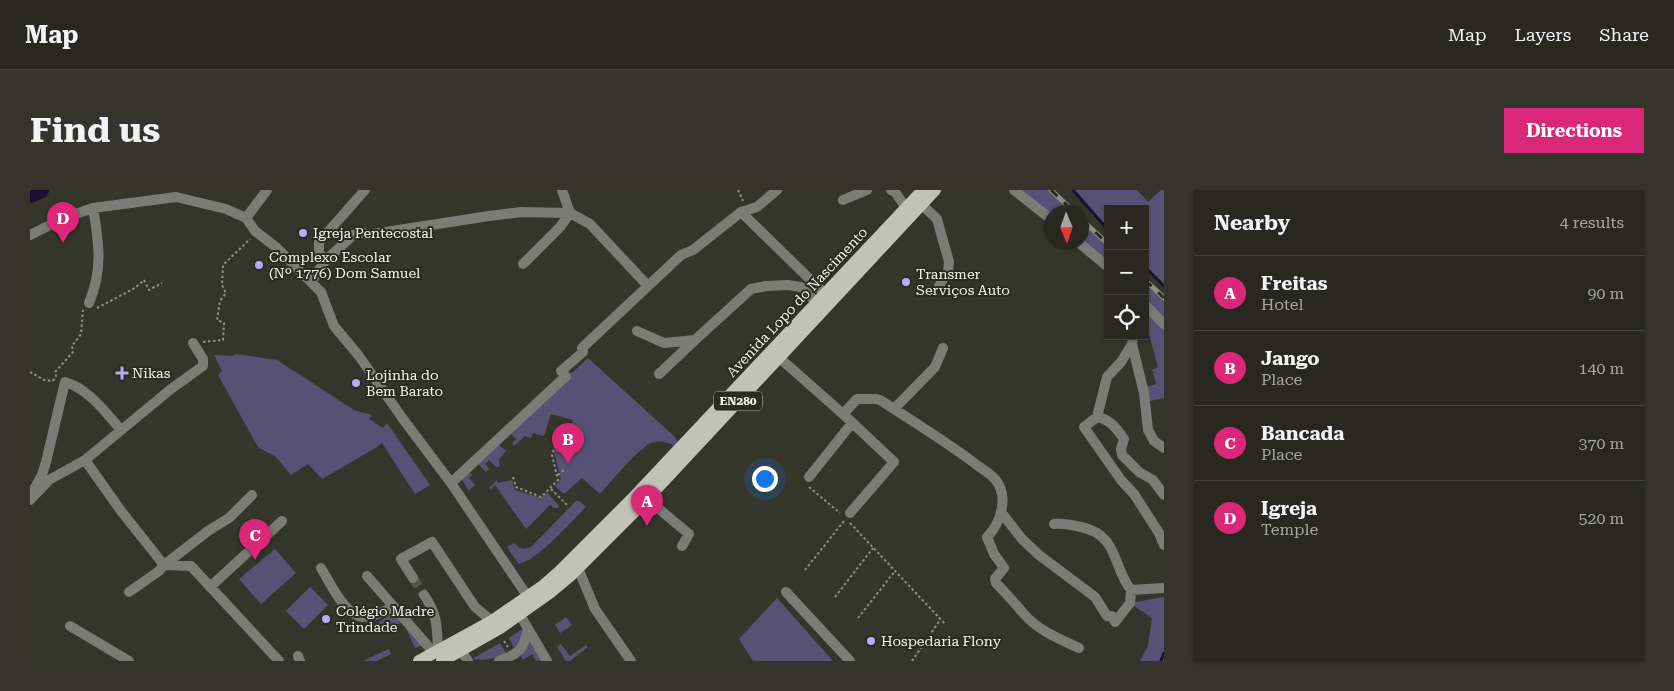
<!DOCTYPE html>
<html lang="en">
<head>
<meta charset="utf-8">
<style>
	body { margin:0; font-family:"Roboto Serif",serif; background:#34342d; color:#f1f3f6 }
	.controls { position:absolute; right:15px; top:15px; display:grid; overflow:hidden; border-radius:0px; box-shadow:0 1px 4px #0004 }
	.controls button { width:45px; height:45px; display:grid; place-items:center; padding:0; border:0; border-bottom:1px solid #44443e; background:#282820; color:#f1f3f6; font:25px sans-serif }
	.compass { position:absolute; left:1014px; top:15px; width:45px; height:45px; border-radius:50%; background:#282820; box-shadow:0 1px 4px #0004; rotate:178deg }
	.you { position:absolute; left:734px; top:288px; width:18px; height:18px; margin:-12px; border:4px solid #fff; border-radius:50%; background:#1a73e8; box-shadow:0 0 0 8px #1a73e833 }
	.badge { display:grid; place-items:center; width:32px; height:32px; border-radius:50%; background:#db2777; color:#fff; font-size:16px; font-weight:700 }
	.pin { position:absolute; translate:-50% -41px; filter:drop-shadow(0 1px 2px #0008) }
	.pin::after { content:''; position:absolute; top:26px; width:18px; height:15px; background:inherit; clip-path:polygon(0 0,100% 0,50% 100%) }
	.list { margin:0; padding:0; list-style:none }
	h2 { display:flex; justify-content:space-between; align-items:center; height:65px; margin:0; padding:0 20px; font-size:21px }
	h2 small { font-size:16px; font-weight:400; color:#a5a6a5 }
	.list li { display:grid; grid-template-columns:32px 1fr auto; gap:15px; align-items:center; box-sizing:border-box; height:75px; padding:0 20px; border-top:1px solid #44443e }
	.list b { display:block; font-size:19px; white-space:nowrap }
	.list p { margin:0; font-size:16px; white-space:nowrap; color:#a5a6a5 }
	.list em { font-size:16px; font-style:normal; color:#a5a6a5 }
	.icon { flex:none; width:28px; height:28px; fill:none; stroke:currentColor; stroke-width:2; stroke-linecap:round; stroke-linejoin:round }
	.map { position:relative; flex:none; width:1134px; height:471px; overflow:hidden; border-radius:0px }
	header { display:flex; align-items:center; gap:30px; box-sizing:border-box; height:70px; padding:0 25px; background:#282820; border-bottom:1px solid #44443e }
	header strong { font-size:24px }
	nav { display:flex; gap:28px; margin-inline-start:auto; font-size:18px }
	.intro { display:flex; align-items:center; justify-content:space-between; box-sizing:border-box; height:120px; padding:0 30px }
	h1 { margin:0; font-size:35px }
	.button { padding:12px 22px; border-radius:0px; background:#db2777; color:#fff; font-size:18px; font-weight:700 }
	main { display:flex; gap:30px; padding:0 30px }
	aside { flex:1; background:#282820; border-radius:0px; box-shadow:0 1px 4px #0004 }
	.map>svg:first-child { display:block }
	.green { fill:#575275 }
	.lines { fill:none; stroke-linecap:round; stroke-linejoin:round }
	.stream { stroke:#191033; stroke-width:3 }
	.river { stroke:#191033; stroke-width:18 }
	.minor-tunnel { stroke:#525248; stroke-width:10; stroke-dasharray:10 5; stroke-linecap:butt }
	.path { stroke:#909188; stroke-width:2; stroke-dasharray:2.5 2.5; stroke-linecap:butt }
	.minor { stroke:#7c7c77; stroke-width:10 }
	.major { stroke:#c2c3b8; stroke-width:12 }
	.rail-casing { stroke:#8e8f86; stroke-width:5 }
	.rail { stroke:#2b2c21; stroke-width:3; stroke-dasharray:9; stroke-linecap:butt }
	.poi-dot { fill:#b7abf8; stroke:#2b2c21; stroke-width:2 }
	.labels { text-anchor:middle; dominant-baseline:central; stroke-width:4; stroke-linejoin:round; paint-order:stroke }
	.shield { fill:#2b2c21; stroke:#b7b8b0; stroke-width:1 }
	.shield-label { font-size:12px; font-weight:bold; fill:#f3f4ed }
	.poi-label { font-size:14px; fill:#f3f4ed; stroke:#2b2c21; text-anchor:start }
	.street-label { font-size:14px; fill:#f3f4ed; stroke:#2b2c21 }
</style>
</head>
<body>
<header>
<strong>Map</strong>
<nav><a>Map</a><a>Layers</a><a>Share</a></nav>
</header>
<div class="intro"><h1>Find us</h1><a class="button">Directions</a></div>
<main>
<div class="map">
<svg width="1134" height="471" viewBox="0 0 1134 471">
	<rect width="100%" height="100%" fill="#35362b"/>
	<path class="green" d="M 984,0 L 1021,0 L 1045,22 L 1022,22 L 1021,30 Z
		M 1043,0 L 1107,0 L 1118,12 L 1131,0 L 1134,0 L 1134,96 L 1115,77 L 1115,19 L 1078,19 L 1078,40 Z
		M 1052,29 L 1078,54 L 1078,77 L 1052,52 Z
		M 1115,90 L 1134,108 L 1134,211 L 1133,208 L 1116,212 L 1113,198 L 1126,194 L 1122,180 L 1128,177 L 1115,129 Z
		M 205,164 L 247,170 L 324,220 L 342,225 L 339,229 L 353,238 L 357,233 L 400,295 L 385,304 L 352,253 L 347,257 L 292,289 L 278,274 L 261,285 L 246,267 L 228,257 L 188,185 L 192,181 L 184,165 L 203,166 Z
		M 558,168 L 645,247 L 648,253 L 645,256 C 638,252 627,249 619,254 C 606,261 581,292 570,304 L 552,288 L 534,304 L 525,296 L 531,289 L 524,262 L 523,261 L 526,251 L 536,254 L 543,230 L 521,224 L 514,246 L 503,243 L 501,248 L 495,246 L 484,256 L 482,253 L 486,249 L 480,243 L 468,254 L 476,261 L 469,269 L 470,276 L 466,277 L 459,270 L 455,274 L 459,279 L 456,282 L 448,274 L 440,282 L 442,285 L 439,288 L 445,295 L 439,301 L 430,287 Z
		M 467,290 L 468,293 L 482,290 L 485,300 L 511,308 L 517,302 L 529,316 L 528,318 L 524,318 L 520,315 L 496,339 L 465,295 L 461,299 L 459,298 Z
		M 546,311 L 549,311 L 556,317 C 545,328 501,377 488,373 L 477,357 L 484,353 C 490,359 494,361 502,356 Z
		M 245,359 L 266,383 L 231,414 L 209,389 Z
		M 280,397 L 298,415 L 274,439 L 256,421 Z
		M 1134,407 L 1134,471 L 1110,471 L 1118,456 L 1122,428 L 1100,413 Z
		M 747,408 L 803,471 L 723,471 L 709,449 Z
		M 364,421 L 393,455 L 385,458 L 373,432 L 348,443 L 344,436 Z
		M 536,427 L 542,435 L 530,443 L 525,435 Z
		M 492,439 L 494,444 L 492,453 L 484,458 L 479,448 Z
		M 500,448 L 513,470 L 506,471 L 502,464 L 493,470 L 490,465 Z
		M 470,453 L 476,463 C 466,469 453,471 442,469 Z
		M 531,454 L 540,466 L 556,455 L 558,457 L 540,471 L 536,471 L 527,457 Z
		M 359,459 L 361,464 L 347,471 L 333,471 Z"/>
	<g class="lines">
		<path class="stream" d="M 1043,0 L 1078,40
			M 1115,77 L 1134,96
			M 1131,471 L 1134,463"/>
		<path class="river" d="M 0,4 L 10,0"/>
		<path class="minor-tunnel" d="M 383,388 L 394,405"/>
		<path class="path" d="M 708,0 L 713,11
			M 67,118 L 105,98 L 114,90 L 119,100 L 132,93
			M 173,152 L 193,150 L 194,133 L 187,130 L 190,111 L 196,103 L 192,95 L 193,75 L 220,49
			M 0,182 L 14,190 L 23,191
			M 23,191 L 26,186 L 25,182 L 43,162 L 42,156 L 51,144 L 53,120
			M 528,285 L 534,280
			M 483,287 L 486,297 L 511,307 L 528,290 L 522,265 L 526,252 L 535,255
			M 779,297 L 810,323
			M 521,299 L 537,315
			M 820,333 L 916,435
			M 775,380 L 814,331
			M 805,407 L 843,358
			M 828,428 L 865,381
			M 474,451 L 478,457
			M 882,471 L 910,430"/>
		<path class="minor" d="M 861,0 L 865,2 L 876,18
			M 984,0 L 1022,30
			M 813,10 L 837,0
			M 891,14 L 907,29 L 919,72 L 918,81 L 909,96
			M 711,22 L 795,104
			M 216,28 L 237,0
			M 0,45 L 34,28 L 63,18 L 146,7 L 196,19 L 216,28 L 225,41 L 247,58 L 291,102 L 304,136 L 329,166 L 373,229 L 421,293 L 498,407
			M 1048,52 L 1078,77
			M 295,71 L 289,63 L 289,52 L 335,0
			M 493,74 L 530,37 L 540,23 L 532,0
			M 281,92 L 295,71 L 323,45 L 332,42 L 338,45 L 343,44 L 459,26 L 491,22 L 540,23 L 560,34 L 618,96
			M 59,113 C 73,80 69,53 63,18
			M 1115,115 L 1134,134
			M 607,141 L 634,153 L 665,150 L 629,184
			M 1103,146 L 1102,154 L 1114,203 L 1118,240 L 1124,251 L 1134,258
			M 665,150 L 721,99 L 736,96 L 758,95 L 771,97 L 787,113
			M 1102,154 L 1091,172 L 1077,187 L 1067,227 C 1080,229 1087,239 1094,249 L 1091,259 L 1092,265 L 1109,282 L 1123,290 L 1134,305
			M 745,164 L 813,224 L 864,272 L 820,323
			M 864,219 L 905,177 L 913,158
			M 813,224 L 827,209 L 846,209 L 850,210 C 881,230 913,250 943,272 C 949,277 958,282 964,288 C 980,305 971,333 957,347 L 964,364 L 974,378 L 965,389 L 966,393 C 976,403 985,414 995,425 C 1009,441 1030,449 1049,458
			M 1067,227 L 1054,237 L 1091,290 L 1104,304 L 1129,343 L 1134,355
			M 55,270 L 91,321 L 134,375 L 161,376 L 249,471
			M 779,287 L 822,233
			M 421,293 L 536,186 L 531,181 L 553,162 L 552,158 L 651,65 L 663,60 L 711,22 L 727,17 L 747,0
			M 3,301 L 12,285 L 16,272 L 35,192 C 59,199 75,222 91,240
			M 617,309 L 659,344 L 652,356
			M 0,310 L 19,290 L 55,270 L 141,199 L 173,176 L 173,169 L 163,153
			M 971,322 L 992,349 L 1009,365 L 1065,407 L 1077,426 L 1082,426 L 1085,432 L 1100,413 L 1101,400
			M 1024,334 C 1033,333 1042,335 1051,337 C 1089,345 1082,376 1101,400 L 1134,398
			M 291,378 C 299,391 315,426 333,427 C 344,427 354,421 363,417
			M 548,378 L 565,419 L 601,471
			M 337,386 L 404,463
			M 383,388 L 371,369 L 402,352 L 445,417 L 462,431
			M 180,397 L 252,331
			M 99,402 L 129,381 L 134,375 L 178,341 L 199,328 L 222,305
			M 756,402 L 820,471
			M 394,405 C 408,425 407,438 408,461
			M 490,425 L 517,471
			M 40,436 L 99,471
			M 431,461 L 438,471
			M 268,466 L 270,471
			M 469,471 C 488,464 494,460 498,439"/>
		<path class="major" d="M 389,471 L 462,431 L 513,396 L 530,381 L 601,310 L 893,0
			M 412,471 L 470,438 L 522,401 L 540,386 L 617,309 L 905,0"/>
		<g class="rail-casing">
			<path id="rail" d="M 1021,0 L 1044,22
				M 1052,30 L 1078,54
				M 1115,90 L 1134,108"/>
		</g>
		<use href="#rail" class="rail"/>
	</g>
	<g class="poi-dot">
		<circle cx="273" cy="43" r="5"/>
		<circle cx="229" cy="75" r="5"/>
		<circle cx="876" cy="92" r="5"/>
		<path d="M89.5 175.5h5v5h5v5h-5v5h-5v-5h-5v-5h5z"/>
		<circle cx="326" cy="193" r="5"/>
		<circle cx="296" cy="429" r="5"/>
		<circle cx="841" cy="451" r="5"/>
	</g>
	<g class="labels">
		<rect class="shield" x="684" y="201.5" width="48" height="19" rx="4"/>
		<g class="shield-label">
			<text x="708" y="211">EN280</text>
		</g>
		<g class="poi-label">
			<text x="283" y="43">Igreja Pentecostal</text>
			<text x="239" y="67">Complexo Escolar<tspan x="239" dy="16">(Nº 1776) Dom Samuel</tspan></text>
			<text x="886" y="84">Transmer<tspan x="886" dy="16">Serviços Auto</tspan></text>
			<text x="102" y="183">Nikas</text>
			<text x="336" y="185">Lojinha do<tspan x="336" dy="16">Bem Barato</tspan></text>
			<text x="306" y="421">Colégio Madre<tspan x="306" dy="16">Trindade</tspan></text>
			<text x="851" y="451">Hospedaria Flony</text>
		</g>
		<g class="street-label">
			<text transform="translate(767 112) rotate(-47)">Avenida Lopo do Nascimento</text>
		</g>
	</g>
</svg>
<div class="controls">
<button>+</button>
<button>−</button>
<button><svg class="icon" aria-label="locate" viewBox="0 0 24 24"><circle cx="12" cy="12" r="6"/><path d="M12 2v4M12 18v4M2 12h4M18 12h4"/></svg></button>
</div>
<svg class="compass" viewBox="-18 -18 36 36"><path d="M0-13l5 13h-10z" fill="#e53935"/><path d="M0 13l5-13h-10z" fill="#a5a6a5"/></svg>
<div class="you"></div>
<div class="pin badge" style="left:617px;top:336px">A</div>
<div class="pin badge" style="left:538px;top:274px">B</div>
<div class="pin badge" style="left:225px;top:370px">C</div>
<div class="pin badge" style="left:33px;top:53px">D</div>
</div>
<aside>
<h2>Nearby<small>4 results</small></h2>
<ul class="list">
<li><span class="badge">A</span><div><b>Freitas</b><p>Hotel</p></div><em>90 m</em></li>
<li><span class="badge">B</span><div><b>Jango</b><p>Place</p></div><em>140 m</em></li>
<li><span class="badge">C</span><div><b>Bancada</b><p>Place</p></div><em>370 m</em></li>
<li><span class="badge">D</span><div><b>Igreja</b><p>Temple</p></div><em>520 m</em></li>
</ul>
</aside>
</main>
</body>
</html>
